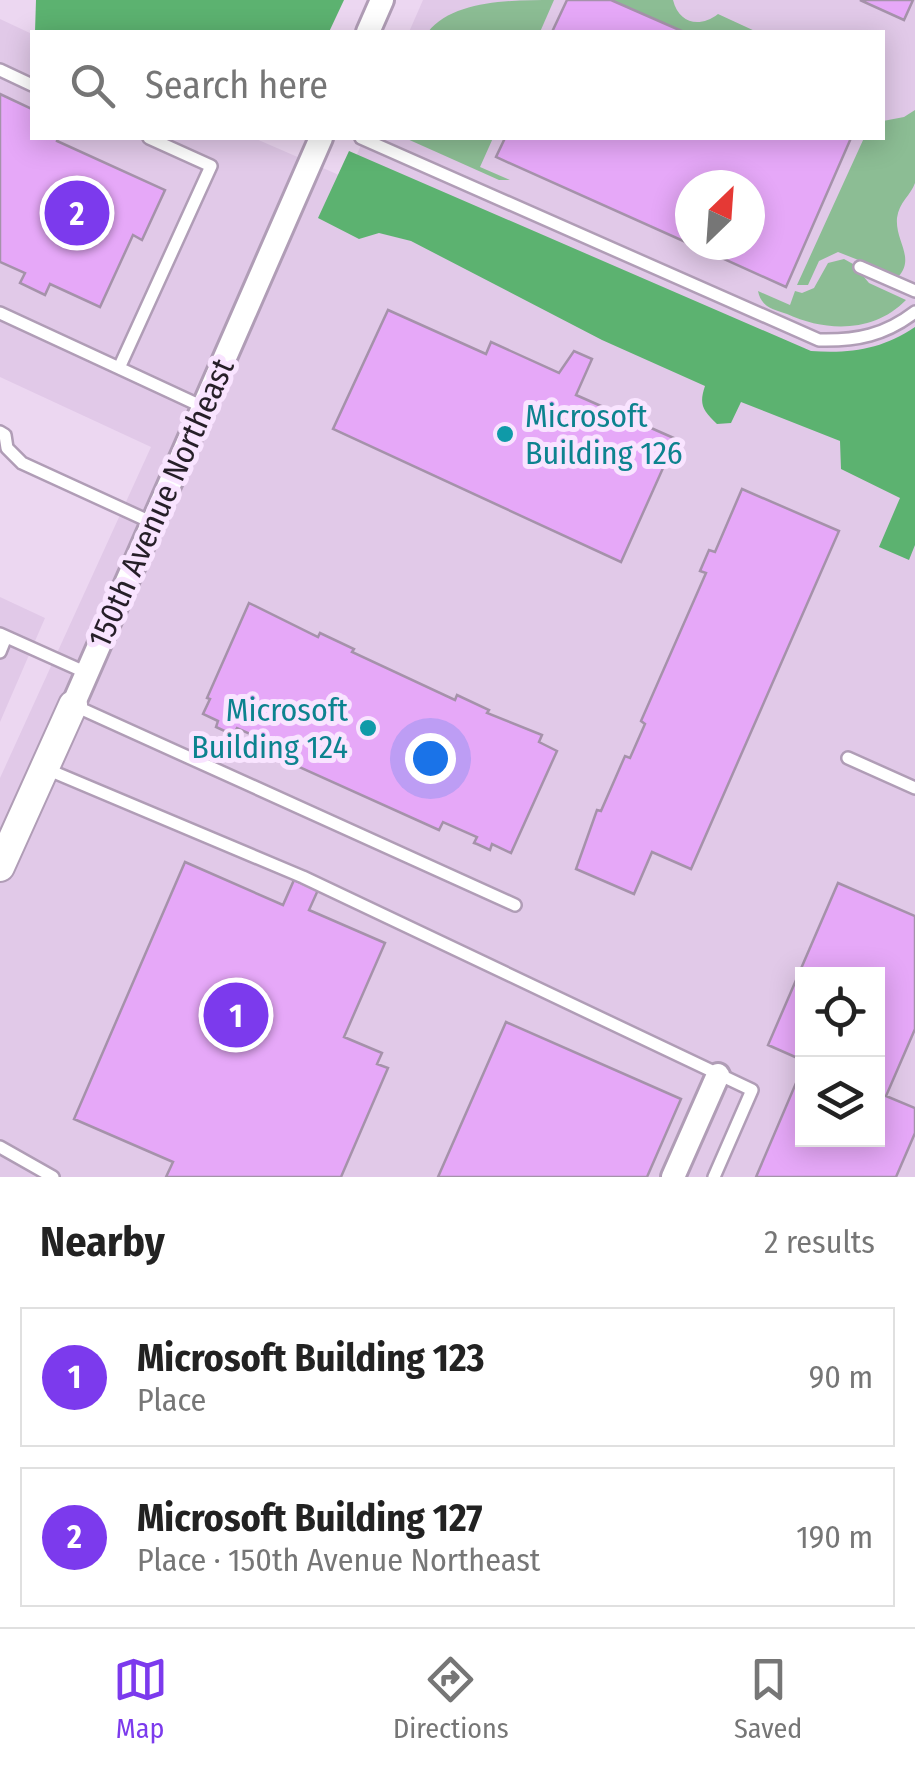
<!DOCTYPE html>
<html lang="en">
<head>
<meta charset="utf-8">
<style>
	body { margin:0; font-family:"Fira Sans Condensed",sans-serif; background:#f6f6f6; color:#222 }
	.controls { position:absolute; right:30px; bottom:30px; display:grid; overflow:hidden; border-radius:0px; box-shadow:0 5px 25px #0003 }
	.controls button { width:90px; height:90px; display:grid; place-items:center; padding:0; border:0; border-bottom:2px solid #e0e0e0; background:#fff; color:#222; font:50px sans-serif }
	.compass { position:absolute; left:675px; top:170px; width:90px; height:90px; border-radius:50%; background:#fff; box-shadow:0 5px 25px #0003; rotate:25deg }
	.you { position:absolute; left:430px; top:758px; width:35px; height:35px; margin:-25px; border:8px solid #fff; border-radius:50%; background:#1a73e8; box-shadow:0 0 0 15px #1a73e833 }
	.badge { display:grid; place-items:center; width:65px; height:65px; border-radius:50%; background:#7c3aed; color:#fff; font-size:32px; font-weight:700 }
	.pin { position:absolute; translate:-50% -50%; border:5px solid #fff; box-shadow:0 2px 10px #0006 }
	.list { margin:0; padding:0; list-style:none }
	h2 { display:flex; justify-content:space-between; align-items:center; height:130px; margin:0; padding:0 40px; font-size:42px }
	h2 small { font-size:32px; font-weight:400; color:#767676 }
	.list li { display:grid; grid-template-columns:65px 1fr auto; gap:30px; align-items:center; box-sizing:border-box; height:140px; margin:0 20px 20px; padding:0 20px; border:2px solid #e0e0e0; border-radius:0px }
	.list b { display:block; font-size:38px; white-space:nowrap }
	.list p { margin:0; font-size:32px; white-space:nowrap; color:#767676 }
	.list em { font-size:32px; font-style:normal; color:#767676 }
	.icon { flex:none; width:55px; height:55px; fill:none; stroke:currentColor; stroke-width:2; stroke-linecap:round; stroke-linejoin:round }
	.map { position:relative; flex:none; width:915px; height:1177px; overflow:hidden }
	.search { position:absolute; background:#fff; box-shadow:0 5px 25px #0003; left:30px; right:30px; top:30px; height:110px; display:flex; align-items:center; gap:25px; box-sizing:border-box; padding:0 35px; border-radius:0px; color:#767676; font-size:38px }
	.sheet { height:450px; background:#fff }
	nav { display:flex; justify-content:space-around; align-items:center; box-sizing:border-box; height:140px; border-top:2px solid #e0e0e0; background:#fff; font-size:28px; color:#767676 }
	nav a { display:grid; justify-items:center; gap:5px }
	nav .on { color:#7c3aed }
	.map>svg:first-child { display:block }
	.built { fill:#e1c9e8; fill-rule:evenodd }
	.green { fill:#8cbd94 }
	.forest { fill:#5cb270 }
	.building { fill:#e6a8f8; stroke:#a592aa; stroke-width:2.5 }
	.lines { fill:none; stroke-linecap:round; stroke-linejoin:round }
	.service-casing { stroke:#b09db6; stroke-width:16 }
	.minor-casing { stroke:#b09db6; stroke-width:28 }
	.tertiary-casing { stroke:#b09db6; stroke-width:32 }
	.service { stroke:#fff; stroke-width:11 }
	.minor { stroke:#fff; stroke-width:22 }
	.tertiary { stroke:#fff; stroke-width:28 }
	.culture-dot { fill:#0f9aa8; stroke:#f9e4ff; stroke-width:4 }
	.labels { text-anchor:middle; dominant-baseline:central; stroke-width:10; stroke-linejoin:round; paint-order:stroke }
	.culture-label { font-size:32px; fill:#0d838f; stroke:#f9e4ff; text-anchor:start }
	.street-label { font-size:32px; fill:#261f28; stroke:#f9e4ff }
</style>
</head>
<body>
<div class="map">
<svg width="915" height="1177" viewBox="0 0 915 1177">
	<rect width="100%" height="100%" fill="#ecd7f1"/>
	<path class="built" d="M 423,0 L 915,0 L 915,411 L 352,166 L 364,138 L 882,138 L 882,32 L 409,32 ZM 690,185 L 750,185 L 750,245 L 690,245 Z
		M 0,19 L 32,34 L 32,138 L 254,138 L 915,426 L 915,1177 L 0,1177 L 0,778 L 151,447 L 0,377 ZM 802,974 L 878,974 L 878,1140 L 802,1140 Z
		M 0,597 L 45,618 L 0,722 Z"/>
	<path class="green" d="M 554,0 L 540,32 L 428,32 C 453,0 511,0 554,0 Z
		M 611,0 L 673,0 C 679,24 700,28 718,14 L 757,32 L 684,32 Z
		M 915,110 C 915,129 915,166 915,183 C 911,195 899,202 897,218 C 895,241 915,257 899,276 L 838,252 L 819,261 L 808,285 L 797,285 L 864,138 L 882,138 L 883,121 L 904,117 Z
		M 405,138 L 493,138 L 480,167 L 510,180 L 499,180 Z
		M 844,259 L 853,264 L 869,283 L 906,300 C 874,333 826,332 787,314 C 773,309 761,307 758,291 L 790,305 L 795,291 L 802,293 L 814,288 L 828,263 Z"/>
	<path class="forest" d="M 36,0 L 344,0 L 329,32 L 35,32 Z
		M 349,151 L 811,351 C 850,354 883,349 915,327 L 915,545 L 909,560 L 879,547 L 900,498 L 841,469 L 840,441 L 741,402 L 731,423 L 717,424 C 702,410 699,404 705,386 L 602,340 L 411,241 L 379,233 L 359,239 L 318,218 Z"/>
	<path class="building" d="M 567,0 L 611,0 L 684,32 L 552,32 Z
		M 860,0 L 913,0 L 904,20 Z
		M 0,94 L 32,109 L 32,138 L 58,138 L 57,141 L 165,190 L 142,240 L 133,235 L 100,307 L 50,284 L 45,295 L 20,283 L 25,273 L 0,262 Z
		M 505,138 L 851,138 L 786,287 L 693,245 L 750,245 L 750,185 L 690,185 L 690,244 L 496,157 Z
		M 388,310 L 486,354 L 491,342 L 559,373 L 574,351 L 592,359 L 576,395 L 676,439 L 621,562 L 333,429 Z
		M 742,489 L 839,531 L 691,869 L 652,852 L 634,894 L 576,869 L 597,810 L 601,811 L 625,756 L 630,758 L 641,733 L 645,724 L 641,721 L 706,573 L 700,571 L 709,550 L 715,552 Z
		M 249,603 L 318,637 L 320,633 L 354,649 L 352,652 L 455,700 L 457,695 L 489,710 L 487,713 L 542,735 L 539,742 L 557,751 L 511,853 L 492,844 L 490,850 L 477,844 L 474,843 L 477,837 L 443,822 L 439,830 L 266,752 L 270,743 L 237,728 L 233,735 L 216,727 L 218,721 L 203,714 L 210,699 L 207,698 Z
		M 185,862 L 283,905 L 294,880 L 318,890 L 309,910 L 385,943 L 344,1037 L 382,1053 L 377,1064 L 388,1068 L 341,1177 L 166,1177 L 173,1162 L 74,1119 Z
		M 838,883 L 915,916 L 915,1029 L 886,1096 L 915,1108 L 915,1133 L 896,1177 L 756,1177 L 802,1069 L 802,1140 L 878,1140 L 878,974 L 802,974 L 802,1060 L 768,1045 Z
		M 506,1022 L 681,1099 L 647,1177 L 438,1177 Z"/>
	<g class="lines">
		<g class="service-casing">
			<path id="service" d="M 0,70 L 32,85
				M 361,138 L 819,340 C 857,341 885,335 915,312
				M 860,267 L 915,291
				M 0,313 L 119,368 L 211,166 L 149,138
				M 119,368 L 203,407
				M 0,432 L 5,435 L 7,448 L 22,463 L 153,523
				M 0,634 L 87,673
				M 0,652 L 6,637
				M 73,705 L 515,905
				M 848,758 L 915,788
				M 44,768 L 303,877 L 752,1090 L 714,1177
				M 0,1147 L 53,1177"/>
		</g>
		<g class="minor-casing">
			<path id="minor" d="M 368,32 L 382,0
				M 73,705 L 321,138
				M 673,1177 L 718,1075"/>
		</g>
		<g class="tertiary-casing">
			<path id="tertiary" d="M 0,867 L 73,705"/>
		</g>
		<use href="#service" class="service"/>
		<use href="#minor" class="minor"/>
		<use href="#tertiary" class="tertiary"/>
	</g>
	<g class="culture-dot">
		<circle cx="505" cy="434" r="10"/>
		<circle cx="368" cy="728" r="10"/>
	</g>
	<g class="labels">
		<g class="culture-label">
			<text x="525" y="416">Microsoft<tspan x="525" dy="37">Building 126</tspan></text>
			<text x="348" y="710" text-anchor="end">Microsoft<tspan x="348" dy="37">Building 124</tspan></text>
		</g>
		<g class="street-label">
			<text transform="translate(161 503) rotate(-66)">150th Avenue Northeast</text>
		</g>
	</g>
</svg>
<div class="controls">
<button><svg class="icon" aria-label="locate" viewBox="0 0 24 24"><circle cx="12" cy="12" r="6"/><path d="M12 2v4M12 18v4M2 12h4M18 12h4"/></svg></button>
<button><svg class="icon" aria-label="layers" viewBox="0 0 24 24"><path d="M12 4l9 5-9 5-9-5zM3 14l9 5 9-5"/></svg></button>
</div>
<svg class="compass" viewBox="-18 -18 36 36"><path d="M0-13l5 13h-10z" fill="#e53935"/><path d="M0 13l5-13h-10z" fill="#767676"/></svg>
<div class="you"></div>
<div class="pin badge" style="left:236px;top:1015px">1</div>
<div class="pin badge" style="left:77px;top:213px">2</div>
<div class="search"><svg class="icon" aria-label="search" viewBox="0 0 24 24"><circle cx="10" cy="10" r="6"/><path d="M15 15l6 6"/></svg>Search here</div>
</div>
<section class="sheet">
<h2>Nearby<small>2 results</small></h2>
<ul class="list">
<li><span class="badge">1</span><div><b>Microsoft Building 123</b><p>Place</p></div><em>90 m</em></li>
<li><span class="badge">2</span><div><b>Microsoft Building 127</b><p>Place · 150th Avenue Northeast</p></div><em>190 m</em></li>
</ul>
</section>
<nav>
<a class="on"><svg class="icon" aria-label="map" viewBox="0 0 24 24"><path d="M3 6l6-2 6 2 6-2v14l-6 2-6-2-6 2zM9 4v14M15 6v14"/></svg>Map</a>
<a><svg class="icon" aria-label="directions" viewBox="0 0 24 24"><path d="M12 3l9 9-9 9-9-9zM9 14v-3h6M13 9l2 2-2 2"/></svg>Directions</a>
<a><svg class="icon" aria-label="saved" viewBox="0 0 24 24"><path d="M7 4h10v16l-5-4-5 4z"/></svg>Saved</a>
</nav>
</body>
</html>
